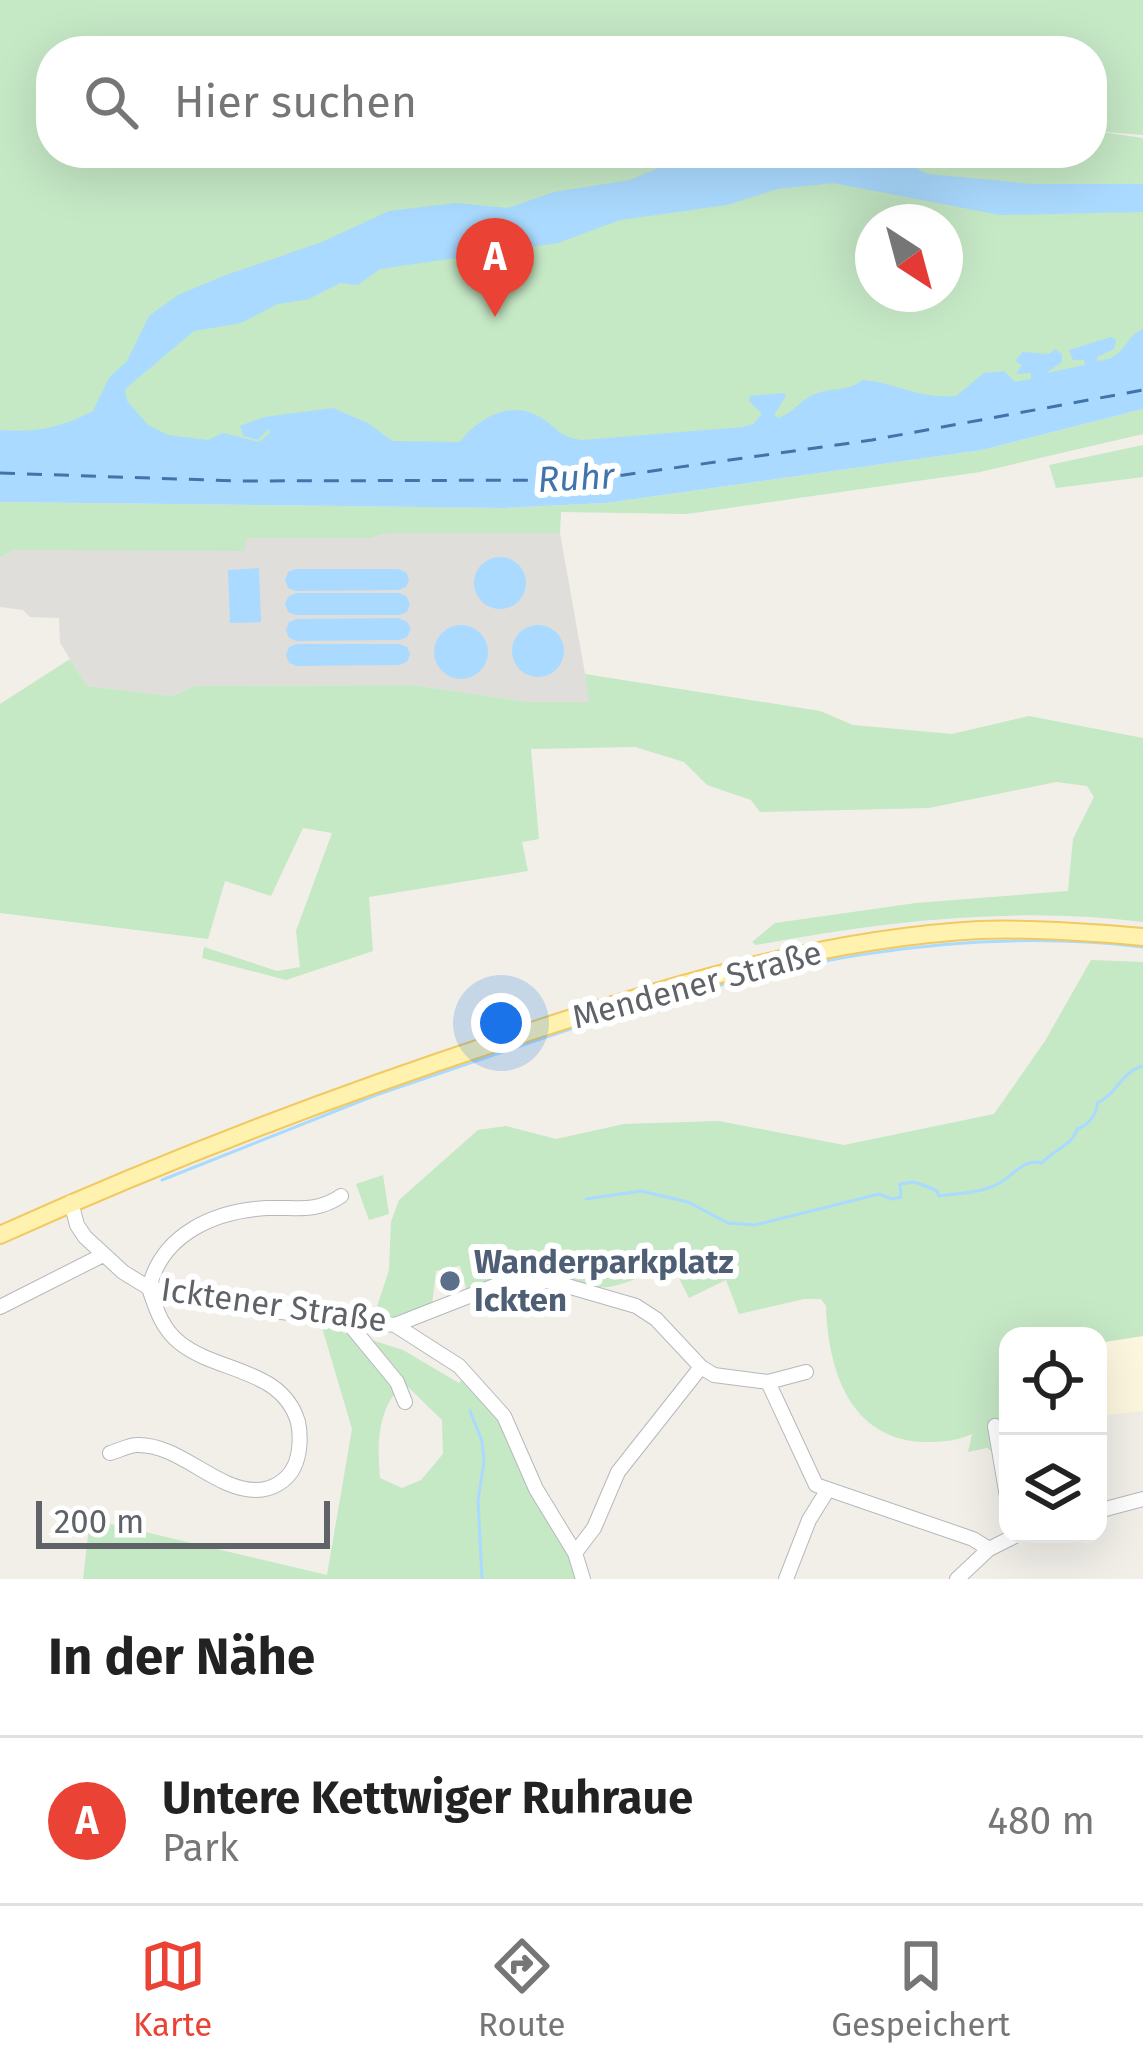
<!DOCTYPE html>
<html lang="de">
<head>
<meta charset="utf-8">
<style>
	body { margin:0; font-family:"Fira Sans",sans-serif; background:#f6f6f6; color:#222 }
	.controls { position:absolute; right:36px; bottom:36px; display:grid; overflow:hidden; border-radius:24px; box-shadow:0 12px 48px #0002 }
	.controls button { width:108px; height:108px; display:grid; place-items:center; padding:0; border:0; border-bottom:3px solid #e0e0e0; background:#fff; color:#222; font:60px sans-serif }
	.compass { position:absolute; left:855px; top:204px; width:108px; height:108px; border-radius:50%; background:#fff; box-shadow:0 12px 48px #0002; rotate:144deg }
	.scale { position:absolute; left:36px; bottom:30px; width:294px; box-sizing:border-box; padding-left:12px; border:6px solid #5f6368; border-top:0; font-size:33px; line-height:42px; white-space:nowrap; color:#5f6368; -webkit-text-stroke:9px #fff; paint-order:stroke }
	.you { position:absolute; left:501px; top:1023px; width:42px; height:42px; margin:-30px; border:9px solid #fff; border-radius:50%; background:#1a73e8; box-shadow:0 0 0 18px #1a73e833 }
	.badge { display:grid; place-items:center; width:78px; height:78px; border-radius:50%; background:#ea4335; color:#fff; font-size:39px; font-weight:700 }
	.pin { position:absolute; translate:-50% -99px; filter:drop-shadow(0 3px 6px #0008) }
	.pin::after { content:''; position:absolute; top:63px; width:42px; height:36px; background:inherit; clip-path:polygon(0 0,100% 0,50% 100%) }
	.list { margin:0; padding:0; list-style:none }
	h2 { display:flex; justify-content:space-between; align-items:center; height:156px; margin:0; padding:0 48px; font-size:51px }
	h2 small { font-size:39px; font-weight:400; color:#767676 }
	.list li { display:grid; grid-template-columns:78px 1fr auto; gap:36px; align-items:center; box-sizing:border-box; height:168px; padding:0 48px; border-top:3px solid #e0e0e0 }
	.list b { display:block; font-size:45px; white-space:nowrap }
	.list p { margin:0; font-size:39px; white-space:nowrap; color:#767676 }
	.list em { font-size:39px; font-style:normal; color:#767676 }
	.icon { flex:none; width:66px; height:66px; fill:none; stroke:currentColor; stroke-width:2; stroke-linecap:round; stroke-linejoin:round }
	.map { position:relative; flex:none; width:1143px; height:1579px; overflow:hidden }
	.search { position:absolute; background:#fff; box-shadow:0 12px 48px #0002; left:36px; right:36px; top:36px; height:132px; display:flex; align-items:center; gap:30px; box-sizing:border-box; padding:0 42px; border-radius:48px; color:#767676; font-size:45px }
	.sheet { height:324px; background:#fff }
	nav { display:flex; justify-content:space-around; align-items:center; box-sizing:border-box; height:168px; border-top:3px solid #e0e0e0; background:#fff; font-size:33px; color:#767676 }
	nav a { display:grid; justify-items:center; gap:6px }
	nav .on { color:#ea4335 }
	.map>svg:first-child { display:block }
	.commercial { fill:#fef7e0 }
	.industrial { fill:#e0deda }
	.green { fill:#c5e8c5; fill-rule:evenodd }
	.water { fill:#aadaff }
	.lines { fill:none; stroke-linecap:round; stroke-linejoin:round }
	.stream { stroke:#aadaff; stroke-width:3 }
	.ferry { stroke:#4174aa; stroke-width:3; stroke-dasharray:15 12; stroke-linecap:butt }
	.minor-casing { stroke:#b5b8bc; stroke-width:16 }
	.major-casing { stroke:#f2c960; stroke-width:20 }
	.minor { stroke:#fff; stroke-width:14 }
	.major { stroke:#fff2af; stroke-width:16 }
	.service-dot { fill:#5c6f8a; stroke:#fff; stroke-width:4.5 }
	.labels { text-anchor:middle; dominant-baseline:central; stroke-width:12; stroke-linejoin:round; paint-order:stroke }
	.street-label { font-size:33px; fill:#5f6368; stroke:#fff }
	.service-label { font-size:33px; font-weight:bold; fill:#4e5e75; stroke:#fff; text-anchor:start }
	.water-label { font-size:36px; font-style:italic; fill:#4174aa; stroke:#fff }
</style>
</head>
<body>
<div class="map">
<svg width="1143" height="1579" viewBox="0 0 1143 1579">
	<rect width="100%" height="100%" fill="#f1efe8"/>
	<path class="commercial" d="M 1143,1336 L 1143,1411 L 1098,1416 L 1098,1343 Z"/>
	<path class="industrial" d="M 389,533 L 560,533 L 590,702 L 529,702 L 413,685 L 194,686 L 173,696 L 87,686 L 60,643 L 59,618 L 30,617 L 23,610 L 0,607 L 0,558 L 13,550 L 244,550 L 246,538 L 371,538 Z"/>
	<path class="green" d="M 0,0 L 1143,0 L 1143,135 L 1095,131 L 1143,138 L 1143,379 L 780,447 L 0,450 ZM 51,51 L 1092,51 L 1092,153 L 51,153 ZM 873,222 L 945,222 L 945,294 L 873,294 Z
		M 1143,409 L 1143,434 L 980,472 L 687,514 L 561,512 L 560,533 L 389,533 L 371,538 L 247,538 L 244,551 L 13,550 L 0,558 L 0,502 L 505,508 L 606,503 L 982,450 Z
		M 1143,445 L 1143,477 L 1056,488 L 1049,465 Z
		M 70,659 L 87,686 L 173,696 L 194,686 L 413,685 L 529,702 L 589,702 L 585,674 L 820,711 L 853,725 L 952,734 L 1029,716 L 1143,738 L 1143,922 C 1012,906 886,921 756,945 L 752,942 L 775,923 L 916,903 L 1068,891 L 1073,839 L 1094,797 L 1087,786 L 1056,782 L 929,808 L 760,812 L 751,800 L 707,785 L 684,762 L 635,747 L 531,749 L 539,839 L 522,842 L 528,871 L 369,897 L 373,951 L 286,980 L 202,958 L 204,947 L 277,971 L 300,967 L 296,931 L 332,833 L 303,828 L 271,896 L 225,881 L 208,939 L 0,913 L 0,704 Z
		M 1091,960 L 1143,962 L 1143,1336 L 1098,1343 L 1098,1336 L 1008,1336 L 1008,1423 L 990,1428 L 995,1453 L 987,1448 L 968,1452 L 972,1434 C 957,1441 942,1442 926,1442 C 850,1441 828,1370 826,1306 L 821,1299 L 804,1299 L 739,1314 L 726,1280 L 689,1298 L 669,1258 L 640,1262 L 642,1276 C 592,1299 590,1281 541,1275 C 515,1271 491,1281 467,1291 L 460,1266 L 436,1271 L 432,1305 L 393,1317 L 368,1316 L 375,1313 L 389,1270 L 391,1222 L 399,1200 L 478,1130 L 506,1126 L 556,1139 L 624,1124 L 719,1121 L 844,1145 L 994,1114 L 1045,1041 Z
		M 383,1175 L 389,1214 L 369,1220 L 356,1184 Z
		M 321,1324 L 403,1350 L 459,1383 L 463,1378 L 498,1416 L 514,1445 L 528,1488 L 572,1559 L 575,1579 L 83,1579 L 90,1519 L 327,1575 L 352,1429 ZM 404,1383 L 442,1420 L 443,1454 L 421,1480 L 402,1488 L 380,1478 C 377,1444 377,1408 404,1383 Z"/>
	<path class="water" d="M 714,153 L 892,157 L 928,174 L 1033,184 L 1143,184 L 1143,212 L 1000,215 L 833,183 L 777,189 L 727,205 L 620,220 L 558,243 L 380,269 L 358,285 L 340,283 L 309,299 L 278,304 L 241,323 L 194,331 L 131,384 L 125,390 L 127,401 L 148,425 L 168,435 L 208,440 L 223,433 L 259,442 L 270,433 L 268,429 L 258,440 L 243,436 L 240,426 L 264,417 L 333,408 L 368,423 L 392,441 L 460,442 C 478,418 511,399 540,417 C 559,429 558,437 583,440 L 743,427 L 753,424 L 762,414 L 749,401 L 750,396 L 784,393 L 786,396 L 774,415 L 778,418 C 794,413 798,402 813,395 C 832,386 843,394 863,380 C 898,383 917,399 956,396 L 984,373 L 1004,371 L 1015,382 L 1031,379 L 1031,373 L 1016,374 L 1022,365 L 1015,361 L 1023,352 L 1049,354 L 1055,349 L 1062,354 L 1062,362 L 1046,373 L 1085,365 L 1084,360 L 1073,360 L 1069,350 L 1111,337 L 1116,340 L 1114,349 L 1097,357 L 1097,361 C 1128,358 1120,340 1143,329 L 1143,409 L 982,450 L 606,503 L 505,508 L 0,502 L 0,430 C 34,433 61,428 93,411 L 109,378 L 127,361 L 149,316 L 178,295 L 226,275 L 322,242 L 389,211 L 456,203 L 508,208 L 554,192 L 630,180 L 682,158 Z
		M474 583a26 26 0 1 1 52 0a26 26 0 1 1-52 0Z
		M 259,568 L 261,622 L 230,623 L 228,570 Z
		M 296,569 L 398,569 L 406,572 L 409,579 L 406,587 L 398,590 L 296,591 L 288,588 L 285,580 L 288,572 Z
		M 296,593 L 399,593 L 406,596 L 410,604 L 407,612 L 399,615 L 296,615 L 288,612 L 285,604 L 288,597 Z
		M 399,618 L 407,622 L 411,629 L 407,637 L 400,640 L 297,641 L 289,638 L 286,630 L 289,622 L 297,619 Z
		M512 651a26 26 0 1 1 52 0a26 26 0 1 1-52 0Z
		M434 652a27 27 0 1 1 54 0a27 27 0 1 1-54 0Z
		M 297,644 L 399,644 L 407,647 L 410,654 L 407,662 L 399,665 L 297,666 L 289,663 L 286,655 L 289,647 Z"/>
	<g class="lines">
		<path class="stream" d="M 589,1023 C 774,965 947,924 1143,947
			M 162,1180 L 376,1095 L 576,1027
			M 586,1199 L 641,1191 L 688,1202 L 728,1223 L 755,1225 L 879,1194 L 892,1199 L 901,1197 L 900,1184 L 914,1182 L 936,1190 L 939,1196 C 961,1193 990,1193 1008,1177 C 1020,1168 1027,1159 1042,1163 C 1053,1150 1073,1145 1077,1129 C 1087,1126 1098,1114 1097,1103 C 1116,1095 1122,1071 1143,1066
			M 470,1411 L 482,1441 L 484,1462 L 478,1500 L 482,1579"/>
		<path class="ferry" d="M 0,473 L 238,481 L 588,480 L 872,440 L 1143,390"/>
		<g class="minor-casing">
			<path id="minor" d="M 71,1202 L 77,1225 L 85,1237 L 123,1272 L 149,1288 L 273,1311 L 395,1325 L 497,1285 L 550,1281 L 636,1306 L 656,1319 L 701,1367 L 714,1375 L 768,1382 L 816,1485 L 973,1539 L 989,1549
				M 149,1288 C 162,1234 214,1211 267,1208 C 296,1207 316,1213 341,1196
				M 0,1307 L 103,1255
				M 346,1320 L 397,1382 L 405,1402
				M 395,1325 L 459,1366 L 504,1416 L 536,1489 L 575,1553 L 583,1579
				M 768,1382 L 806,1372
				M 995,1426 L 1008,1503
				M 110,1453 C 118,1451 129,1445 137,1445 C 180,1444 215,1490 256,1490 C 272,1490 287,1481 294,1467 C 300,1455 301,1436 298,1422 C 282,1368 218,1373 180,1343 C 162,1329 156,1309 149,1288
				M 1098,1511 L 1143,1499
				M 575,1553 L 594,1528 L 618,1472 L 701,1367
				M 786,1579 L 809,1520 L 827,1491
				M 957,1579 L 989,1549 L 1019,1534"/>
		</g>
		<g class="major-casing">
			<path id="major" d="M 0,1235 C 164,1161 331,1097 501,1041 C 657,990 814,939 979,930 C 1034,928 1088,932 1143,937"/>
		</g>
		<use href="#minor" class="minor"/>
		<use href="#major" class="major"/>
	</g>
	<circle class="service-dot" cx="450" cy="1281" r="12"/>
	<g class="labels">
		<g class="street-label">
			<text transform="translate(697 985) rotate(-15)">Mendener Straße</text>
			<text transform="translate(274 1305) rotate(8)">Icktener Straße</text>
		</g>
		<g class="service-label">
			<text x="474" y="1262">Wanderparkplatz<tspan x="474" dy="38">Ickten</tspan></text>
		</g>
		<g class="water-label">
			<text transform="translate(576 478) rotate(-3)">Ruhr</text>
		</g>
	</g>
</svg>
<div class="controls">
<button><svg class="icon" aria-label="locate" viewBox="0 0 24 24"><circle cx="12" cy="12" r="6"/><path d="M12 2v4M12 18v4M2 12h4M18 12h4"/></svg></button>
<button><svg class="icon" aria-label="layers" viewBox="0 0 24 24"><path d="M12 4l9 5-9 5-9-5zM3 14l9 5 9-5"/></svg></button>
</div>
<svg class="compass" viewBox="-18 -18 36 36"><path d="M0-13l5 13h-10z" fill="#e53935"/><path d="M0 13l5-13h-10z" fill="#767676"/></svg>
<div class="scale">200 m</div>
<div class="you"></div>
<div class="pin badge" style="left:495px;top:317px">A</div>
<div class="search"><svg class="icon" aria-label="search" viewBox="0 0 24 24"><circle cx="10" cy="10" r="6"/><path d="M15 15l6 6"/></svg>Hier suchen</div>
</div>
<section class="sheet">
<h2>In der Nähe<small></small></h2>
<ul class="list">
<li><span class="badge">A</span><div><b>Untere Kettwiger Ruhraue</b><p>Park</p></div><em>480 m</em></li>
</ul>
</section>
<nav>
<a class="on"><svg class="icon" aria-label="map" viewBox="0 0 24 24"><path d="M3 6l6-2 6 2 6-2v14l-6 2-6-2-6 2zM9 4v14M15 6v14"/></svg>Karte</a>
<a><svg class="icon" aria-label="directions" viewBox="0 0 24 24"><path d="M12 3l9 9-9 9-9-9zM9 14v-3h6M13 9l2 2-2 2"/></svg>Route</a>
<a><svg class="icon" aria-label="saved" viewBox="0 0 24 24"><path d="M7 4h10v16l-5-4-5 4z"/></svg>Gespeichert</a>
</nav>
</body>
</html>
